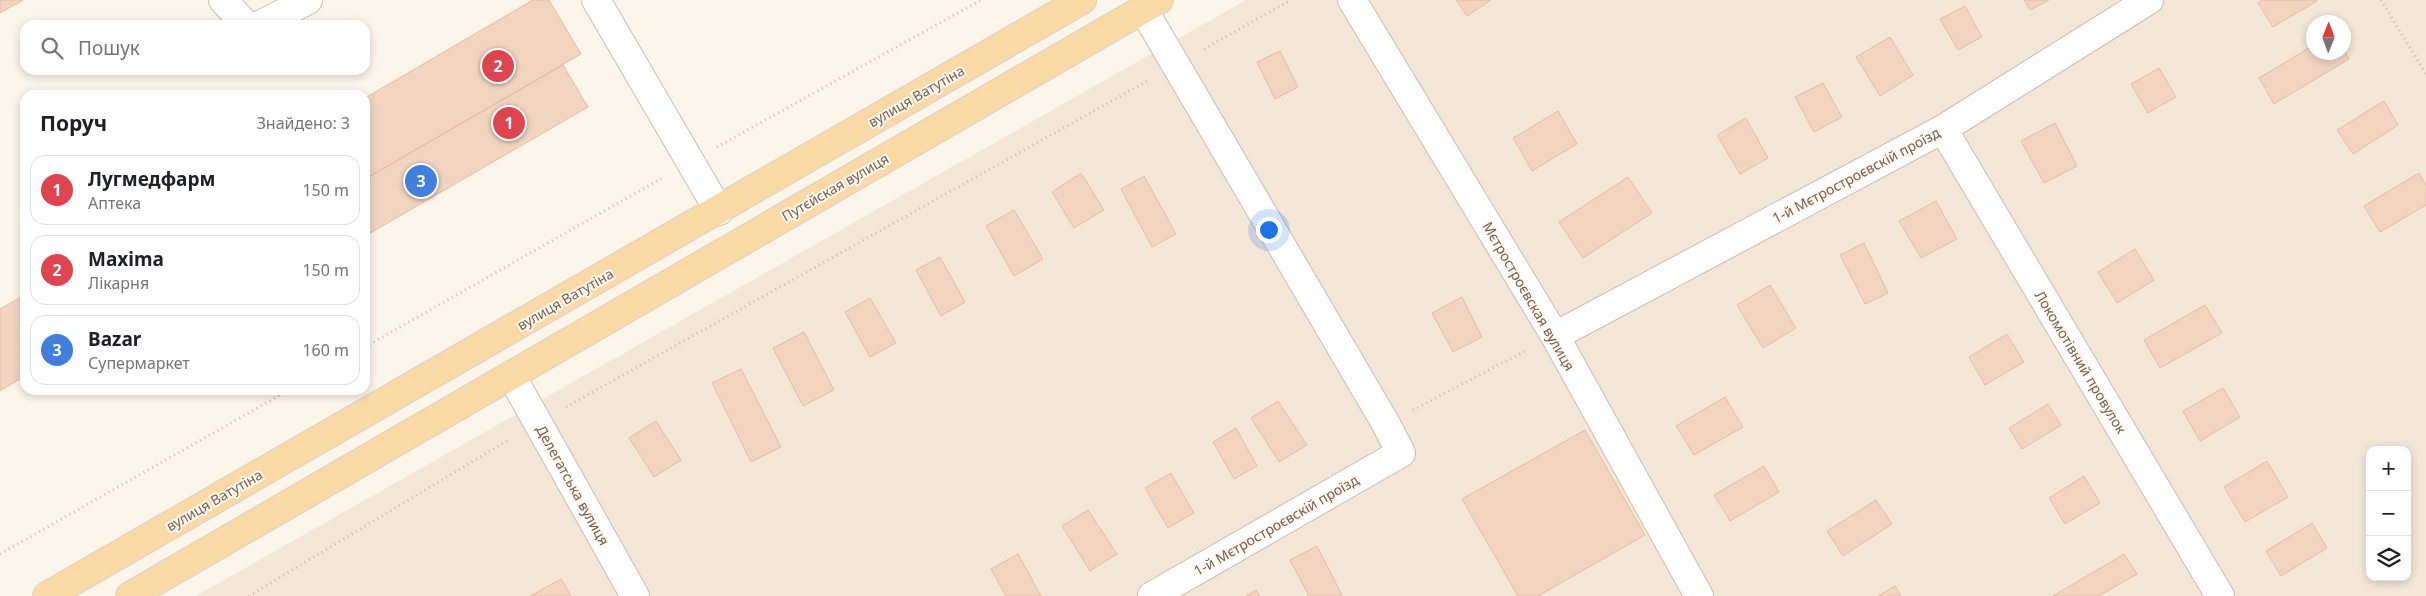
<!DOCTYPE html>
<html lang="uk">
<head>
<meta charset="utf-8">
<style>
	body { margin:0; font-family:"Noto Sans",sans-serif; background:#f2f2f2; color:#202124 }
	.controls { position:absolute; right:15px; bottom:15px; display:grid; overflow:hidden; border-radius:10px; box-shadow:0 2px 8px #0003 }
	.controls button { width:45px; height:45px; display:grid; place-items:center; padding:0; border:0; border-bottom:1px solid #e0e0e0; background:#fff; color:#202124; font:25px sans-serif }
	.compass { position:absolute; left:2306px; top:15px; width:45px; height:45px; border-radius:50%; background:#fff; box-shadow:0 2px 8px #0003; rotate:1deg }
	.you { position:absolute; left:1268px; top:229px; width:18px; height:18px; margin:-12px; border:4px solid #fff; border-radius:50%; background:#1a73e8; box-shadow:0 0 0 8px #1a73e833 }
	.badge { display:grid; place-items:center; width:32px; height:32px; border-radius:50%; background:#d93025; color:#fff; font-size:16px; font-weight:700 }
	.pin { position:absolute; translate:-50% -50%; border:2px solid #fff; box-shadow:0 1px 5px #0006 }
	.list { margin:0; padding:0; list-style:none }
	h2 { display:flex; justify-content:space-between; align-items:center; height:65px; margin:0; padding:0 20px; font-size:21px }
	h2 small { font-size:16px; font-weight:400; color:#757577 }
	.list li { display:grid; grid-template-columns:32px 1fr auto; gap:15px; align-items:center; box-sizing:border-box; height:70px; margin:0 10px 10px; padding:0 10px; border:1px solid #e0e0e0; border-radius:15px }
	.list b { display:block; font-size:19px; white-space:nowrap }
	.list p { margin:0; font-size:16px; white-space:nowrap; color:#757577 }
	.list em { font-size:16px; font-style:normal; color:#757577 }
	.icon { flex:none; width:28px; height:28px; fill:none; stroke:currentColor; stroke-width:2; stroke-linecap:round; stroke-linejoin:round }
	.map { position:relative; flex:none; width:2426px; height:596px; overflow:hidden }
	.search { position:absolute; background:#fff; box-shadow:0 2px 8px #0003; left:20px; top:20px; width:350px; height:55px; display:flex; align-items:center; gap:12px; box-sizing:border-box; padding:0 18px; border-radius:15px; color:#757577; font-size:19px }
	.panel { position:absolute; background:#fff; box-shadow:0 2px 8px #0003; left:20px; top:90px; width:350px; height:305px; border-radius:15px }
	.map>svg:first-child { display:block }
	.residential { fill:#f4e7d8; fill-rule:evenodd }
	.building { fill:#f1d5c1; stroke:#e4bca2 }
	.lines { fill:none; stroke-linecap:round; stroke-linejoin:round }
	.minor-casing { stroke:#cebdaf; stroke-width:30 }
	.major-casing { stroke:#d9d1cd; stroke-width:30 }
	.path { stroke:#d7b8a4; stroke-width:3; stroke-dasharray:1 4; stroke-linecap:butt }
	.minor { stroke:#fff; stroke-width:28 }
	.major { stroke:#f9daa4; stroke-width:28 }
	.labels { text-anchor:middle; dominant-baseline:central; stroke-width:4; stroke-linejoin:round; paint-order:stroke }
	.street-label { font-size:14px; fill:#775c4d; stroke:#fff9f0 }
</style>
</head>
<body>
<div class="map">
<svg width="2426" height="596" viewBox="0 0 2426 596">
	<rect width="100%" height="100%" fill="#fcf5e9"/>
	<path class="residential" d="M 1246,0 L 2426,0 L 2426,596 L 196,596 ZM 2314,22 L 2344,22 L 2344,52 L 2314,52 ZM 2370,450 L 2407,450 L 2407,577 L 2370,577 Z"/>
	<path class="building" d="M 0,0 L 23,0 L 0,13 Z
		M 533,0 L 549,0 L 581,54 L 365,179 L 365,98 Z
		M 1456,0 L 1491,0 L 1467,16 Z
		M 2024,0 L 2049,0 L 2030,10 Z
		M 2263,0 L 2316,0 L 2317,1 L 2273,27 L 2258,3 Z
		M 1965,6 L 1982,37 L 1958,50 L 1940,19 Z
		M 1890,37 L 1913,75 L 1880,96 L 1856,57 Z
		M 2314,45 L 2314,52 L 2344,52 L 2344,50 L 2349,59 L 2274,104 L 2259,78 Z
		M 1280,51 L 1298,87 L 1275,99 L 1257,62 Z
		M 563,65 L 588,107 L 365,236 L 365,179 Z
		M 2159,68 L 2176,97 L 2148,113 L 2131,84 Z
		M 1823,83 L 1842,117 L 1814,132 L 1795,97 Z
		M 2384,101 L 2398,125 L 2353,154 L 2337,130 Z
		M 1558,111 L 1577,144 L 1532,171 L 1513,138 Z
		M 1746,118 L 1768,158 L 1740,174 L 1717,135 Z
		M 2055,123 L 2077,166 L 2044,183 L 2021,141 Z
		M 1081,173 L 1104,210 L 1074,228 L 1052,192 Z
		M 2419,173 L 2426,185 L 2426,205 L 2380,232 L 2364,206 Z
		M 1144,176 L 1176,234 L 1152,247 L 1121,189 Z
		M 1628,177 L 1652,213 L 1583,258 L 1559,222 Z
		M 1936,201 L 1957,239 L 1921,258 L 1899,221 Z
		M 1014,210 L 1043,259 L 1014,276 L 986,226 Z
		M 1864,243 L 1888,293 L 1865,304 L 1840,255 Z
		M 2135,249 L 2154,280 L 2117,303 L 2098,272 Z
		M 940,257 L 965,302 L 941,316 L 916,270 Z
		M 1770,285 L 1796,328 L 1763,348 L 1737,305 Z
		M 25,295 L 25,376 L 0,391 L 0,309 Z
		M 1462,297 L 1482,337 L 1453,352 L 1432,313 Z
		M 870,298 L 896,343 L 870,357 L 845,312 Z
		M 2205,305 L 2222,333 L 2160,368 L 2144,340 Z
		M 804,332 L 834,390 L 803,406 L 773,348 Z
		M 2007,334 L 2024,362 L 1985,385 L 1969,357 Z
		M 741,369 L 781,447 L 751,462 L 712,383 Z
		M 2223,388 L 2240,417 L 2200,441 L 2183,411 Z
		M 1725,397 L 1743,427 L 1694,455 L 1676,426 Z
		M 1278,401 L 1307,445 L 1279,462 L 1251,418 Z
		M 2048,404 L 2061,425 L 2022,449 L 2009,428 Z
		M 656,421 L 681,460 L 654,477 L 629,438 Z
		M 1236,428 L 1257,466 L 1234,479 L 1213,442 Z
		M 1585,430 L 1645,535 L 1538,596 L 1518,596 L 1462,499 Z
		M 2267,461 L 2288,497 L 2245,522 L 2224,487 Z
		M 1764,466 L 1779,492 L 1730,521 L 1714,495 Z
		M 1171,473 L 1194,513 L 1168,528 L 1145,488 Z
		M 2084,476 L 2100,503 L 2065,524 L 2049,498 Z
		M 1876,500 L 1892,524 L 1843,556 L 1827,531 Z
		M 1088,510 L 1117,554 L 1090,571 L 1062,526 Z
		M 2312,523 L 2327,548 L 2281,576 L 2266,551 Z
		M 1317,546 L 1342,595 L 1340,596 L 1309,596 L 1290,560 Z
		M 1018,554 L 1041,596 L 1006,596 L 991,569 Z
		M 2124,554 L 2137,574 L 2099,596 L 2053,596 Z
		M 561,579 L 571,596 L 530,596 Z
		M 1895,586 L 1901,596 L 1878,596 Z
		M 1256,590 L 1260,596 L 1246,596 Z"/>
	<g class="lines">
		<g class="minor-casing">
			<path id="minor" d="M 223,0 L 246,25
				M 596,0 L 719,211
				M 1352,0 L 1555,336 L 1699,596
				M 1143,9 L 1386,424 L 1401,453 L 1152,596
				M 260,25 L 308,0
				M 1943,129 L 2220,596
				M 1555,336 L 1943,129 L 2149,0
				M 511,375 L 635,596"/>
		</g>
		<g class="major-casing">
			<path id="major" d="M 47,596 L 1082,0
				M 130,596 L 1159,0"/>
		</g>
		<path class="path" d="M 2381,0 L 2426,74
			M 1204,49 L 1291,0
			M 717,147 L 981,0
			M 365,347 L 664,177
			M 566,407 L 1149,80
			M 1413,410 L 1527,350
			M 0,554 L 289,390
			M 249,596 L 510,439"/>
		<use href="#minor" class="minor"/>
		<use href="#major" class="major"/>
	</g>
	<g class="labels">
		<g class="street-label">
			<text transform="translate(916 96) rotate(-30)">вулиця Ватутіна</text>
			<text transform="translate(1856 175) rotate(-28)">1-й Мєтростроєвскій проїзд</text>
			<text transform="translate(835 187) rotate(-30)">Путєйская вулиця</text>
			<text transform="translate(1529 296) rotate(60)">Мєтростроєвская вулиця</text>
			<text transform="translate(565 299) rotate(-30)">вулиця Ватутіна</text>
			<text transform="translate(2081 362) rotate(59)">Локомотівний провулок</text>
			<text transform="translate(573 485) rotate(61)">Делегатська вулиця</text>
			<text transform="translate(214 500) rotate(-30)">вулиця Ватутіна</text>
			<text transform="translate(1276 525) rotate(-30)">1-й Мєтростроєвскій проїзд</text>
		</g>
	</g>
</svg>
<div class="controls">
<button>+</button>
<button>−</button>
<button><svg class="icon" aria-label="layers" viewBox="0 0 24 24"><path d="M12 4l9 5-9 5-9-5zM3 14l9 5 9-5"/></svg></button>
</div>
<svg class="compass" viewBox="-18 -18 36 36"><path d="M0-13l5 13h-10z" fill="#e53935"/><path d="M0 13l5-13h-10z" fill="#757577"/></svg>
<div class="you"></div>
<div class="pin badge" style="left:509px;top:123px;background:#e0444e">1</div>
<div class="pin badge" style="left:498px;top:66px;background:#e0444e">2</div>
<div class="pin badge" style="left:421px;top:181px;background:#3f7fe0">3</div>
<div class="search"><svg class="icon" aria-label="search" viewBox="0 0 24 24"><circle cx="10" cy="10" r="6"/><path d="M15 15l6 6"/></svg>Пошук</div>
<section class="panel">
<h2>Поруч<small>Знайдено: 3</small></h2>
<ul class="list">
<li><span class="badge" style="background:#e0444e">1</span><div><b>Лугмедфарм</b><p>Аптека</p></div><em>150 m</em></li>
<li><span class="badge" style="background:#e0444e">2</span><div><b>Maxima</b><p>Лікарня</p></div><em>150 m</em></li>
<li><span class="badge" style="background:#3f7fe0">3</span><div><b>Bazar</b><p>Супермаркет</p></div><em>160 m</em></li>
</ul>
</section>
</div>
</body>
</html>
